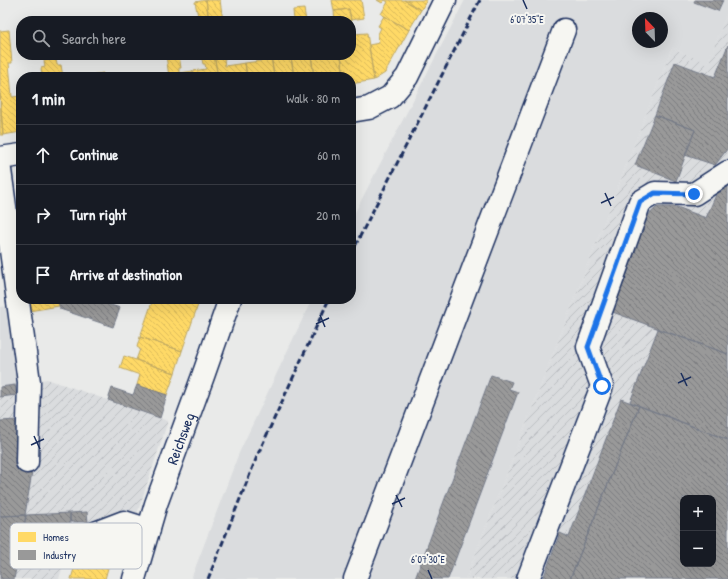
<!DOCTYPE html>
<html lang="en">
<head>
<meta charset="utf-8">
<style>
	body { margin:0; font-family:"Patrick Hand",sans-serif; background:#242831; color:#f1f3f6 }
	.controls { position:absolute; right:12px; bottom:12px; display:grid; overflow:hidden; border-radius:8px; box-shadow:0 4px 16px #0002 }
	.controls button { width:36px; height:36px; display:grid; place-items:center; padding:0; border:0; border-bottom:1px solid #363941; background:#171b24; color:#f1f3f6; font:20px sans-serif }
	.compass { position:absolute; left:632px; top:12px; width:36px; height:36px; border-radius:50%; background:#171b24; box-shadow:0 4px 16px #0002; rotate:337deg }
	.stop { position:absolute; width:12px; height:12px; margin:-9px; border:3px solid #1a73e8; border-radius:50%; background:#fff }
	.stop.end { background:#1a73e8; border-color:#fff; box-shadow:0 1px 4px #0008 }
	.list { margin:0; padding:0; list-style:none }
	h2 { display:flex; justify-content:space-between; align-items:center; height:52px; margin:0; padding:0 16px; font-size:17px }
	h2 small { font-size:13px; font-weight:400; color:#9ea1a6 }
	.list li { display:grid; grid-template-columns:26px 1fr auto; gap:12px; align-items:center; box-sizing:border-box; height:60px; padding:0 16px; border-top:1px solid #363941 }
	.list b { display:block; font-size:15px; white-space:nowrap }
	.list em { font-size:13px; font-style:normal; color:#9ea1a6 }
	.icon { flex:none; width:22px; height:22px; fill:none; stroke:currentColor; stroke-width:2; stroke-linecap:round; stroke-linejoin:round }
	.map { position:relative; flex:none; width:728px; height:579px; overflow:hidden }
	.search { position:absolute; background:#171b24; box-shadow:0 4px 16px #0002; left:16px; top:16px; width:340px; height:44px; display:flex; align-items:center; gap:10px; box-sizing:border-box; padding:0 14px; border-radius:16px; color:#9ea1a6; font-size:15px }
	.panel { position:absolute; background:#171b24; box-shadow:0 4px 16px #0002; left:16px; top:72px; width:340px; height:232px; border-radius:16px }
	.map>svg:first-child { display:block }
	.built { fill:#dadcde; fill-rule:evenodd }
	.industrial { fill:url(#industrial-furrows); fill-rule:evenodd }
	.homes { fill:url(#homes-back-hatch); stroke:#bba664 }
	.industry { fill:url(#industry-back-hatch); stroke:#737987; fill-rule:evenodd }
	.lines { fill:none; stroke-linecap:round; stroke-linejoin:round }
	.minor-casing { stroke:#1b2f5e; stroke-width:25 }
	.minor { stroke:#f6f6f2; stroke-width:22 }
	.rail { stroke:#1b2f5e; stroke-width:3; stroke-dasharray:6 3; stroke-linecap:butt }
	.route { stroke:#1a73e8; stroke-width:5 }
	.ticks { fill:none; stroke:#1b2f5e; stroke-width:1.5 }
	.labels { text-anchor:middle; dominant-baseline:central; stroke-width:4; stroke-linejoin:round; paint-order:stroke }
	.street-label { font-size:15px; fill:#1b2f5e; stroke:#f6f6f2 }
	.key { fill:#f6f6f2; stroke:#b4bac6; stroke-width:1 }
	.key-label { font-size:11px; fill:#1b2f5e }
	.ticks-label { font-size:10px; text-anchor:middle; fill:#1b2f5e; stroke:#f6f6f2; stroke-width:4; stroke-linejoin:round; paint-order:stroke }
</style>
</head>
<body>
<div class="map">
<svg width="728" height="579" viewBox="0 0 728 579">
	<defs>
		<pattern id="industrial-furrows" width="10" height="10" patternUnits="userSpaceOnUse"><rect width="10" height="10" fill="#dadcde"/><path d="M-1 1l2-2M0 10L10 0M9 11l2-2" fill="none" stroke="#babdc1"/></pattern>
		<pattern id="homes-back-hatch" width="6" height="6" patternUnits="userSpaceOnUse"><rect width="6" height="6" fill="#ffd966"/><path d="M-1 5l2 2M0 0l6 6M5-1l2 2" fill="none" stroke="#dabb5b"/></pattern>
		<pattern id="industry-back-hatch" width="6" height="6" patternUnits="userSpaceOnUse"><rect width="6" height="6" fill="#999"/><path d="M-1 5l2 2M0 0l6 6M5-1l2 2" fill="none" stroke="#7c7d80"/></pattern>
	</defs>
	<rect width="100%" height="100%" fill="#e9eae9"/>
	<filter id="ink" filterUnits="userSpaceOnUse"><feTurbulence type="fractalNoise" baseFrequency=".025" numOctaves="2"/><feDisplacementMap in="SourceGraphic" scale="8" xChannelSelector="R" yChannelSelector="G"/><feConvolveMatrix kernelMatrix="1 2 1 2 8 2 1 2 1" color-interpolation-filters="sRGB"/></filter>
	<g filter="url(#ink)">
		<path class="built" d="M 465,0 L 728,0 L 728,11 L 708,64 L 672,48 L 466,579 L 191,579 L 239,453 L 312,299 L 351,299 L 351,220 ZM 638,18 L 662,18 L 662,42 L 638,42 Z
			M 9,306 L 20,384 L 0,387 L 0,307 Z"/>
		<path class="industrial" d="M 728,11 L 728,579 L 466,579 L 672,48 L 708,63 ZM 683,498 L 713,498 L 713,564 L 683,564 Z
			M 47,379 L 168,421 L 125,550 L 71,537 L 59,579 L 0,579 L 0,387 Z"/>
		<path class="homes" d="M 206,0 L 220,0 L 223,21 L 209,21 Z
			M 206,0 L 209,21 L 199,21 L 195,2 Z
			M 332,0 L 361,0 L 364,18 L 351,20 L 349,9 L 334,11 Z
			M 377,0 L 404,0 L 421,10 L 409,30 L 381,14 L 388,2 L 385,0 L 382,3 Z
			M 404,0 L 427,0 L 421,10 Z
			M 304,9 L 306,21 L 294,21 L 293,10 Z
			M 349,9 L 353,34 L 367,33 L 374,80 L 351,84 L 351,77 L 344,77 L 341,55 L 351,55 L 351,21 L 335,21 L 334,11 Z
			M 384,16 L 409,30 L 385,73 L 374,80 L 369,45 L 379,43 L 378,34 L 381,28 L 378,26 Z
			M 9,30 L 12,63 L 9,63 L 12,97 L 21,96 L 21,132 L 3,135 L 0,94 L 0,31 Z
			M 166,55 L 179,55 L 181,68 L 179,68 L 179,73 L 193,71 L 194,77 L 169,77 Z
			M 201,55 L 214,55 L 218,77 L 194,77 L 193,71 L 206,69 L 205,64 L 203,64 Z
			M 214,55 L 228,55 L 228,58 L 224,59 L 225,66 L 245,63 L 247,77 L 218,77 Z
			M 258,55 L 271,55 L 274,77 L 247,77 L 245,63 L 261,61 L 260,56 Z
			M 271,55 L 281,55 L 282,58 L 291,57 L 294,77 L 274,77 Z
			M 300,55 L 311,55 L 314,77 L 294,77 L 291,57 Z
			M 311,55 L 341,55 L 344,77 L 314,77 Z
			M 56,59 L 57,65 L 61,65 L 63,77 L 42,77 L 41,68 L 45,67 L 44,61 Z
			M 103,73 L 103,77 L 77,77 Z
			M 154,74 L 154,77 L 137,77 L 136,76 Z
			M 0,94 L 3,135 L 0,135 Z
			M 27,299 L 58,299 L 59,306 L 29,311 Z
			M 153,299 L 200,299 L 182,351 L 140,337 Z
			M 140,337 L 182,351 L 175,373 L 136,360 L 140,349 L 137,347 Z
			M 124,356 L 175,373 L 167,395 L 137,385 L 140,375 L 120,368 Z
			M 80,548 L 111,557 L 105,579 L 71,579 Z"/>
		<path class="industry" d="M 695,0 L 723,0 L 718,11 L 694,2 Z
			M 728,45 L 728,148 L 715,165 L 685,155 L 695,130 L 655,115 L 675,62 L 715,77 Z
			M 655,115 L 695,130 L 676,181 L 635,165 Z
			M 722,181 L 728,183 L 728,354 L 607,310 L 643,220 L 657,207 L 677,207 L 706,218 Z
			M 58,299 L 93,299 L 120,308 L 113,327 L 60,309 Z
			M 658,329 L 728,354 L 728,440 L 630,402 Z
			M 491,375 L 512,382 L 509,389 L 518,392 L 448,579 L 415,579 Z
			M 15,385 L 17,395 L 0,397 L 0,387 Z
			M 137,385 L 167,395 L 160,418 L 108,400 L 112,388 L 133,395 Z
			M 621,399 L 639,406 L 570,579 L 543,579 L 560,533 L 569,537 Z
			M 639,406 L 728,440 L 728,579 L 570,579 ZM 683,498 L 713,498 L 713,564 L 683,564 Z
			M 18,420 L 33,466 L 25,515 L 0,516 L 0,421 Z
			M 87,512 L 88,522 L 70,522 L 70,513 Z
			M 70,513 L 70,527 L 29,529 L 24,528 L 26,515 Z
			M 26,515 L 14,579 L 0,579 L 0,516 Z"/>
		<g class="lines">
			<g class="minor-casing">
				<g id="minor">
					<path d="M 351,111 L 369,108 L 390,97 L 407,77 L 445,0"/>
					<path d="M 0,158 L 21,155"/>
					<path d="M 0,170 L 29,382 L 27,462"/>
					<path d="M 56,548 L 124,522 L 149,530"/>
					<path id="s1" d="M 134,579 L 156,504 L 203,376 L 230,299"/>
					<path d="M 355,579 L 564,30"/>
					<path d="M 528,579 L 602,386 L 588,347 L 640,202 L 655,193 L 694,194 L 728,172"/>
				</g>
			</g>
			<use href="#minor" class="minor"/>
			<path class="rail" d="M 351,254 L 480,0
				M 208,579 L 258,454 L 329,299"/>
		</g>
	</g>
	<g class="lines" filter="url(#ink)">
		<path class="route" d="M 602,386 L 588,347 L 640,202 L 655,193 L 694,194"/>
	</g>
	<path class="ticks" d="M 523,0 L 527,9M 605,193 L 611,206M 601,203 L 614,197M 320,315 L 325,327M 316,324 L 329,318M 681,373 L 687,386M 678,383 L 691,377M 34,436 L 40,449M 31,445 L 44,439M 396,495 L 402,507M 392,504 L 405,498M 428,570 L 432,579"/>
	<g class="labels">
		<g class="street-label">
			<text stroke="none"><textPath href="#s1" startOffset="148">Reichsweg</textPath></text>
		</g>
	</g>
	<rect x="10" y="523" width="132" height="46" rx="6" class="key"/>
	<rect x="18" y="532" width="18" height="10" fill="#ffd966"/>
	<rect x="18" y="550" width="18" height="10" fill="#999"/>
	<g class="key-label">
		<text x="43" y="541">Homes</text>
		<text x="43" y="559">Industry</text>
	</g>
	<g class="ticks-label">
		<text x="527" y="23">6°07'35"E</text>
		<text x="428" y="563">6°07'30"E</text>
	</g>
</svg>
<div class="controls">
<button>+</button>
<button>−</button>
</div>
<svg class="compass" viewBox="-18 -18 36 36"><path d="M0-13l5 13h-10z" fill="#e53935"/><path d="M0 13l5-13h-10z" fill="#9ea1a6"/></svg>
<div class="stop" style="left:602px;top:386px"></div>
<div class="stop end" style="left:694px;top:194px"></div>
<div class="search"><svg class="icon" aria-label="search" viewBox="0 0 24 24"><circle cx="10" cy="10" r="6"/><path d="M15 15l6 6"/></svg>Search here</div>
<section class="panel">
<h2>1 min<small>Walk · 80 m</small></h2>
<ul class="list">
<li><svg class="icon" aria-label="ahead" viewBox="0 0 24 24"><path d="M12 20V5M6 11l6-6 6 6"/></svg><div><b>Continue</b></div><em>60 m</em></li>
<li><svg class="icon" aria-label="right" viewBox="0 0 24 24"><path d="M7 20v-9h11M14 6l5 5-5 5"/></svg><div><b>Turn right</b></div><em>20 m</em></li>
<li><svg class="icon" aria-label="arrive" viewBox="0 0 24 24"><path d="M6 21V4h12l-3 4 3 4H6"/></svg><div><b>Arrive at destination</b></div></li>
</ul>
</section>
</div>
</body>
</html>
